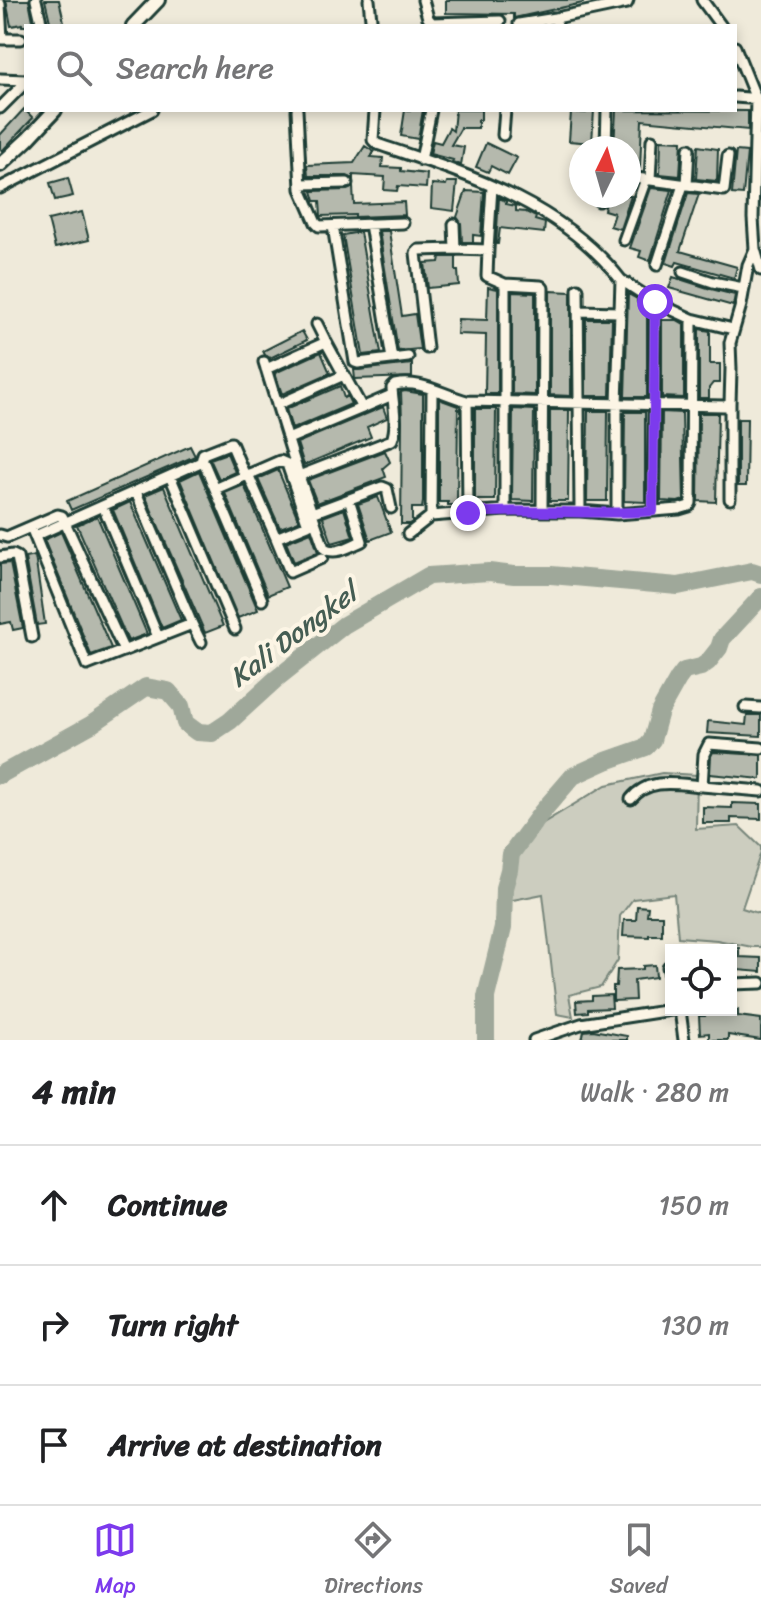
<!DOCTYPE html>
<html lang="en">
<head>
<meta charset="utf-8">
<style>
	body { margin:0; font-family:Sriracha,sans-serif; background:#f2f2f2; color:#202124 }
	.controls { position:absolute; right:24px; bottom:24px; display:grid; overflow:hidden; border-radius:0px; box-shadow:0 4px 12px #0003 }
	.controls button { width:72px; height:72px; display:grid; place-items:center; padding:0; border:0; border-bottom:2px solid #e0e0e0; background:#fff; color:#202124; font:40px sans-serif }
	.compass { position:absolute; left:569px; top:136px; width:72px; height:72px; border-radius:50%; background:#fff; box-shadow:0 4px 12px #0003; rotate:5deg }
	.stop { position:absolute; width:24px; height:24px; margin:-18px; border:6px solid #7c3aed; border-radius:50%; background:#fff }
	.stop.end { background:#7c3aed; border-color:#fff; box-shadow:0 2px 8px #0008 }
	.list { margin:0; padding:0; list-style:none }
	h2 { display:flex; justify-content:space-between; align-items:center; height:104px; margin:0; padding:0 32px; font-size:34px }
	h2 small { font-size:26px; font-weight:400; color:#757577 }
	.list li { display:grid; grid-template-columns:52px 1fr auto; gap:24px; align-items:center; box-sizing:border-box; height:120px; padding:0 32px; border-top:2px solid #e0e0e0 }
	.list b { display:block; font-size:30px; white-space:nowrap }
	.list em { font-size:26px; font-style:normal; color:#757577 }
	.icon { flex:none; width:44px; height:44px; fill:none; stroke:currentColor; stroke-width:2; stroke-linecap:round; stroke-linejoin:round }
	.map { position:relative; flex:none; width:761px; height:1040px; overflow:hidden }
	.search { position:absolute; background:#fff; box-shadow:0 4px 12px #0003; left:24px; right:24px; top:24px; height:88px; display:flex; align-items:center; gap:20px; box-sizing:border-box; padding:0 28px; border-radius:0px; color:#757577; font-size:30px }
	.sheet { height:464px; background:#fff }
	nav { display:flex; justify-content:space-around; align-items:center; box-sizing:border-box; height:112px; border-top:2px solid #e0e0e0; background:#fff; font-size:22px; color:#757577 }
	nav a { display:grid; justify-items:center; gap:4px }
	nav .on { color:#7c3aed }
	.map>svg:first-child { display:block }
	.green { fill:#cccdbf; stroke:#76857a; stroke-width:2 }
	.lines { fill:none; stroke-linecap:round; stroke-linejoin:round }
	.river { stroke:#9fa89a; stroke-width:18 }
	.building { fill:#b5b9ad; stroke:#1f3d34; stroke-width:2 }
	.street-casing { stroke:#1f3d34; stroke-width:15 }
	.secondary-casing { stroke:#1f3d34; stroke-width:18 }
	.street { stroke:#fcf5e5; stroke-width:9 }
	.secondary { stroke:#fcf5e5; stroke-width:12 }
	.route { stroke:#7c3aed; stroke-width:10 }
	.labels { text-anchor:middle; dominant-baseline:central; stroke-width:8; stroke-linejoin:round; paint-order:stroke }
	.water-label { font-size:28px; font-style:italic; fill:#455d53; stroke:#fcf5e5 }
</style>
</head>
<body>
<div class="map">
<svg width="761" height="1040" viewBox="0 0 761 1040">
	<rect width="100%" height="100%" fill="#efeada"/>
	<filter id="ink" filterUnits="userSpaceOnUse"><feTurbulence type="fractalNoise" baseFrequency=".0125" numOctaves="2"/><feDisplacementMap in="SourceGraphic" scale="16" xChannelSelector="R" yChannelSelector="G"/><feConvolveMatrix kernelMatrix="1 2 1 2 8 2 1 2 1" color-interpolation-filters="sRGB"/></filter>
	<g filter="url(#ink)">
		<path class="green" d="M 662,773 L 697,775 L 696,829 L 739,826 L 761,847 L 761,852 L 742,908 L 761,914 L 761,947 L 752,947 L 717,940 L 678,937 L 674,894 L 633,899 L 620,916 L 618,960 L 601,987 L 569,995 L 573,1017 L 557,1014 L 543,894 L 498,903 L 512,842 L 606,785 Z"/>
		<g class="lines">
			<path class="river" d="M 0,775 L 92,724 L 146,687 L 168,691 L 181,706 L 185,723 L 197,732 L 212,733 L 230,721 L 276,679 L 344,625 L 428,576 L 489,572 L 514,575 L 551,575 L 678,586 L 752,571 L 761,574
				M 486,1040 L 486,997 L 503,928 L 504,888 L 509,870 L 511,854 L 541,813 L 573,776 L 606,761 L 646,747 L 652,740 L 660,711 L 678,679 L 684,671 L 701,667 L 708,662 L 719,648 L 722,639 L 761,597"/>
		</g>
		<path class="building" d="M 6,0 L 29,0 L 34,26 L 22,26 L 22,24 L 11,26 Z
			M 45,0 L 59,0 L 65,26 L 51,26 Z
			M 446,0 L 583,0 L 583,3 L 514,18 L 514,14 L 446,13 Z
			M 24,109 L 33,118 L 2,151 L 0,148 L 0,135 Z
			M 405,110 L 423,110 L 418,139 L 401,136 Z
			M 455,110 L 481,110 L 481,120 L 478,120 L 478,128 L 461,128 L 451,145 L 464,147 L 461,165 L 452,162 L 453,160 L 430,154 L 433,141 L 441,143 L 449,128 L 453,131 Z
			M 587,110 L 594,110 L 592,143 L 569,141 L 571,112 L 586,113 Z
			M 616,110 L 748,111 L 748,130 L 642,120 L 640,169 L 629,169 L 629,148 L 614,148 Z
			M 661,140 L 682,141 L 680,176 L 660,174 Z
			M 486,143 L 517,158 L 508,175 L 491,166 L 488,172 L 476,167 Z
			M 365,146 L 374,152 L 371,157 L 383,158 L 382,167 L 401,168 L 401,171 L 427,174 L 426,188 L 398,186 L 397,191 L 384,190 L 385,177 L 353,175 L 353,179 L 347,176 L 308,176 L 307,165 L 354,163 Z
			M 698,146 L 718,149 L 717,181 L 696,179 Z
			M 736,151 L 747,152 L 743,195 L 732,194 Z
			M 68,178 L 73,196 L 55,200 L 50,183 Z
			M 447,182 L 457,182 L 454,211 L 431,208 L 432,184 L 446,185 Z
			M 353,187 L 354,204 L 404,202 L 405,215 L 355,217 L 355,215 L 321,216 L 320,201 L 315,201 L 312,191 L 347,190 Z
			M 651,188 L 672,190 L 650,261 L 639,257 L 641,251 L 630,248 Z
			M 466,191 L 484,192 L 481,236 L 473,235 L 473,242 L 462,242 L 461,223 L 457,217 Z
			M 688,193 L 699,194 L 680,251 L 737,267 L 734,278 L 677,262 L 675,266 L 666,263 Z
			M 608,196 L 631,196 L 620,229 L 610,226 L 614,213 L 604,210 Z
			M 499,198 L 506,201 L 506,204 L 516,206 L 516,211 L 526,212 L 536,217 L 535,220 L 545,223 L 544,233 L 500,228 L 498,244 L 496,244 Z
			M 82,212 L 89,240 L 55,248 L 48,220 Z
			M 379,231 L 389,231 L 402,316 L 415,314 L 420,349 L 398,351 Z
			M 360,232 L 381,353 L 363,355 L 343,235 Z
			M 440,257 L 456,257 L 456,271 L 458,271 L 459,285 L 428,288 L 425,263 L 439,262 Z
			M 673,277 L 711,289 L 735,295 L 733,306 L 669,288 Z
			M 488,287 L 498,289 L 498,394 L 485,394 L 486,335 L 457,334 L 458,319 L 487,320 Z
			M 550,291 L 571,292 L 571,396 L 550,395 Z
			M 512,292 L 535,293 L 535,395 L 512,394 Z
			M 628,294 L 637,299 L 637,302 L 641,302 L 647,306 L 647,397 L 625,397 Z
			M 586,319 L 612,319 L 610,396 L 586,396 Z
			M 662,320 L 677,320 L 684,324 L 684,398 L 662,397 Z
			M 699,329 L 710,331 L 710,364 L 720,364 L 720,383 L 713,383 L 709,388 L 709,398 L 699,398 Z
			M 302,331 L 307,340 L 270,358 L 265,355 L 263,351 Z
			M 321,352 L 330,373 L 282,394 L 275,373 Z
			M 412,364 L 412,377 L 355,379 L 354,370 L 359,370 Z
			M 340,386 L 344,398 L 347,396 L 351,404 L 292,429 L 286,409 Z
			M 405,391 L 423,394 L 423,502 L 422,508 L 412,508 L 412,522 L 409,524 L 401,524 L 402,421 L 401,392 Z
			M 439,399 L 458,406 L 457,505 L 448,505 L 448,502 L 439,502 Z
			M 383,407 L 387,418 L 367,427 L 371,437 L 304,465 L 297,443 Z
			M 475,409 L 496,409 L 495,500 L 475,500 Z
			M 513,409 L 534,410 L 533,501 L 512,500 Z
			M 550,410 L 569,410 L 568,501 L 550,501 Z
			M 588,411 L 608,411 L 607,501 L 587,501 Z
			M 625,412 L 645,412 L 645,502 L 624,501 Z
			M 662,412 L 682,413 L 684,500 L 678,502 L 661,501 Z
			M 699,413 L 718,413 L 716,502 L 698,501 Z
			M 738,419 L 747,419 L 746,486 L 738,486 Z
			M 190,446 L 195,456 L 71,510 L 67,501 Z
			M 385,451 L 390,462 L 383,468 L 386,477 L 317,503 L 308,480 Z
			M 227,453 L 235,472 L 219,479 L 210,459 Z
			M 278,470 L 299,521 L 280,528 L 258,479 Z
			M 199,471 L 258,610 L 238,618 L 180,480 Z
			M 244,485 L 287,587 L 268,595 L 225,493 Z
			M 164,487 L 223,626 L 205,633 L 145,495 Z
			M 378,497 L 391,532 L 370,540 L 358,504 Z
			M 130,502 L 181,620 L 162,628 L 113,510 Z
			M 344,509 L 353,537 L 332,543 L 323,517 Z
			M 97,516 L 147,634 L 128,641 L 77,525 Z
			M 61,532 L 111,648 L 91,655 L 44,540 Z
			M 311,532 L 318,552 L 294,562 L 286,542 Z
			M 35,556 L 45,624 L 37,625 L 25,558 Z
			M 10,563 L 23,628 L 13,630 L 11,622 L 0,624 L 0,564 Z
			M 747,715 L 761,715 L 761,736 L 707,733 L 708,721 L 746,725 Z
			M 713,752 L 761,755 L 761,779 L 710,774 L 711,756 Z
			M 732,803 L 761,804 L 761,819 L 731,818 L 731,823 L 703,823 L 703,807 L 732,808 Z
			M 637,906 L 648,907 L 647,915 L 662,915 L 662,935 L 649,935 L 649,937 L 623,936 L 624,920 L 636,920 Z
			M 731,948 L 739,948 L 739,957 L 761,958 L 761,972 L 738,970 L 737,976 L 731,976 Z
			M 655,965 L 656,977 L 634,980 L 635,1000 L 613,1001 L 613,986 L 616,986 L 617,970 L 643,969 L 643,966 Z
			M 611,995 L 612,1008 L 588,1009 L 588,1012 L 577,1013 L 576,1001 L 592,1000 L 592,996 Z
			M 704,1010 L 738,1010 L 738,1016 L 761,1019 L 761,1040 L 728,1035 L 728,1040 L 709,1040 L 709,1033 L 700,1034 L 699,1016 L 705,1016 Z
			M 593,1030 L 627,1036 L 627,1040 L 582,1040 L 584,1031 Z"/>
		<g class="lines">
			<g class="street-casing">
				<path id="street" d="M 36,0 L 42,26
					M 369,0 L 371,19
					M 423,0 L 428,18 L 432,23 L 500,21
					M 702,0 L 721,26
					M 0,4 L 2,39 L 21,39
					M 519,24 L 556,18
					M 557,26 L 556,18 L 627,3 L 628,0
					M 735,47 L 756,99 L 753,218 L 755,249 L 761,270
					M 0,79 L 26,80
					M 735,97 L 761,99
					M 0,108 L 26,82
					M 297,110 L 301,189 L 316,223 L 319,226 L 403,223
					M 375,110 L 373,140 L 377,144 C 466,174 561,203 621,280
					M 503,135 L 505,110
					M 606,148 L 607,110
					M 421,160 L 431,110
					M 629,177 L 724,190 L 728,156
					M 650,180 L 652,140
					M 301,184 L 347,183
					M 687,185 L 689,149
					M 0,188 L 152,110
					M 599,201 L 601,196
					M 370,224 L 392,359
					M 454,224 L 455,249 L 488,250 L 492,187
					M 333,226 L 355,362 L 358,363 L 408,357
					M 624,240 L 646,179
					M 488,250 L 487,276 L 505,284 L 541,286 L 543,288 L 542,511
					M 657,265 L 683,185
					M 683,272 L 713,282 L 743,288
					M 505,284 L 505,510
					M 578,289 L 580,511
					M 579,311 L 619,312
					M 317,324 L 326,342
					M 427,348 L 416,253 L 419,250 L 455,249
					M 264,362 L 299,476 L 392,440 C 398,424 393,405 392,388 L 395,385 C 420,379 443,395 467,401 L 725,406 L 730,404 L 731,369 L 730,343 L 741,305 L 748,265 L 755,249
					M 266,369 L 326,342 L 362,408 L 392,395
					M 467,401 L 468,513
					M 730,404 L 730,499
					M 277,405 L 344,375
					M 288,439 L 362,408
					M 201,462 L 203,454 L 231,443 L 245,476
					M 170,476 L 235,629
					M 299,476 L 312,513 L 382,487 L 387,489 L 391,508
					M 215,489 L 280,461 L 287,464 L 308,525 L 276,538 L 248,474
					M 136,492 L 192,624
					M 103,506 L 158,637
					M 653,511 L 655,302
					M 312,513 L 324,548 C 335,556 350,546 362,541 L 349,499
					M 617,514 L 617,404 L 621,280 L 655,302 L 692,319 L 733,329
					M 431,516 L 505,510 L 580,511 L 617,514 L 679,509 L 689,506 L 691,503 L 692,319
					M 31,527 L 87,665 L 192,624 L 201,642
					M 408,534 L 431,516 L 432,390
					M 0,535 L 7,537 L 58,515 L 62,516 L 124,651
					M 35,536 L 201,462 L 204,463 L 262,600
					M 276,538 L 290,572 L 322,558
					M 0,557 L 13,555 L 17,557 L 32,637
					M 745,707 L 761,708
					M 702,786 L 761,791
					M 631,799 C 649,777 677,784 702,786 L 704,754 L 709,744 L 761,748
					M 668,967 L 671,977
					M 731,984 L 761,983
					M 680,1010 L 684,1040
					M 534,1040 L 581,1024 L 671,1010"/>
			</g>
			<g class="secondary-casing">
				<path id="secondary" d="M 133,26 L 158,0
					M 0,165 L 28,139 L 55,110"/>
			</g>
			<use href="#street" class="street"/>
			<use href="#secondary" class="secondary"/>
		</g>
	</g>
	<g class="lines" filter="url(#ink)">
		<path class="route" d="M 468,513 C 529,508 591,516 653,511 L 655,302"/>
	</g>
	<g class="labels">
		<g class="water-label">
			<text transform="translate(293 635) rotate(-37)">Kali Dongkel</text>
		</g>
	</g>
</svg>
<div class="controls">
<button><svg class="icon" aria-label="locate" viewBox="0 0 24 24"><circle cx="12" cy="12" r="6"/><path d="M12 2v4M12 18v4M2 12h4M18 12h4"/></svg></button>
</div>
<svg class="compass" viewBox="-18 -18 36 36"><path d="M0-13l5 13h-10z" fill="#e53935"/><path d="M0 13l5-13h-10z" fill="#757577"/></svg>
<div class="stop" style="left:655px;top:302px"></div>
<div class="stop end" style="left:468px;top:513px"></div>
<div class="search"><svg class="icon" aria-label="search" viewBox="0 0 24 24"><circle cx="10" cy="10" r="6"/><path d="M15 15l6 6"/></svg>Search here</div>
</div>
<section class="sheet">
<h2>4 min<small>Walk · 280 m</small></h2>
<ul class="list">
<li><svg class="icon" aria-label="ahead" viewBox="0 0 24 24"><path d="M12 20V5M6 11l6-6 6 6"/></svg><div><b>Continue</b></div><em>150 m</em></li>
<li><svg class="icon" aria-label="right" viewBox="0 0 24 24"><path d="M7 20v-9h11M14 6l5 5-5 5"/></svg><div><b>Turn right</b></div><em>130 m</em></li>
<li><svg class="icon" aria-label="arrive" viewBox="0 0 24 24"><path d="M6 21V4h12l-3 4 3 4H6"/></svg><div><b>Arrive at destination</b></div></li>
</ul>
</section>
<nav>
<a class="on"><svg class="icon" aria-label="map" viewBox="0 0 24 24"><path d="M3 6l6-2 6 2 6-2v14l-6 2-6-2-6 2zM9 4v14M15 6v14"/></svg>Map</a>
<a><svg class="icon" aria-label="directions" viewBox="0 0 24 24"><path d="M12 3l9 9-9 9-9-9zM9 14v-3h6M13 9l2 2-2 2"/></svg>Directions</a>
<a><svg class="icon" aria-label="saved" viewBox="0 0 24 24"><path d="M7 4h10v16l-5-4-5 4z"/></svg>Saved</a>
</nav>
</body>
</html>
